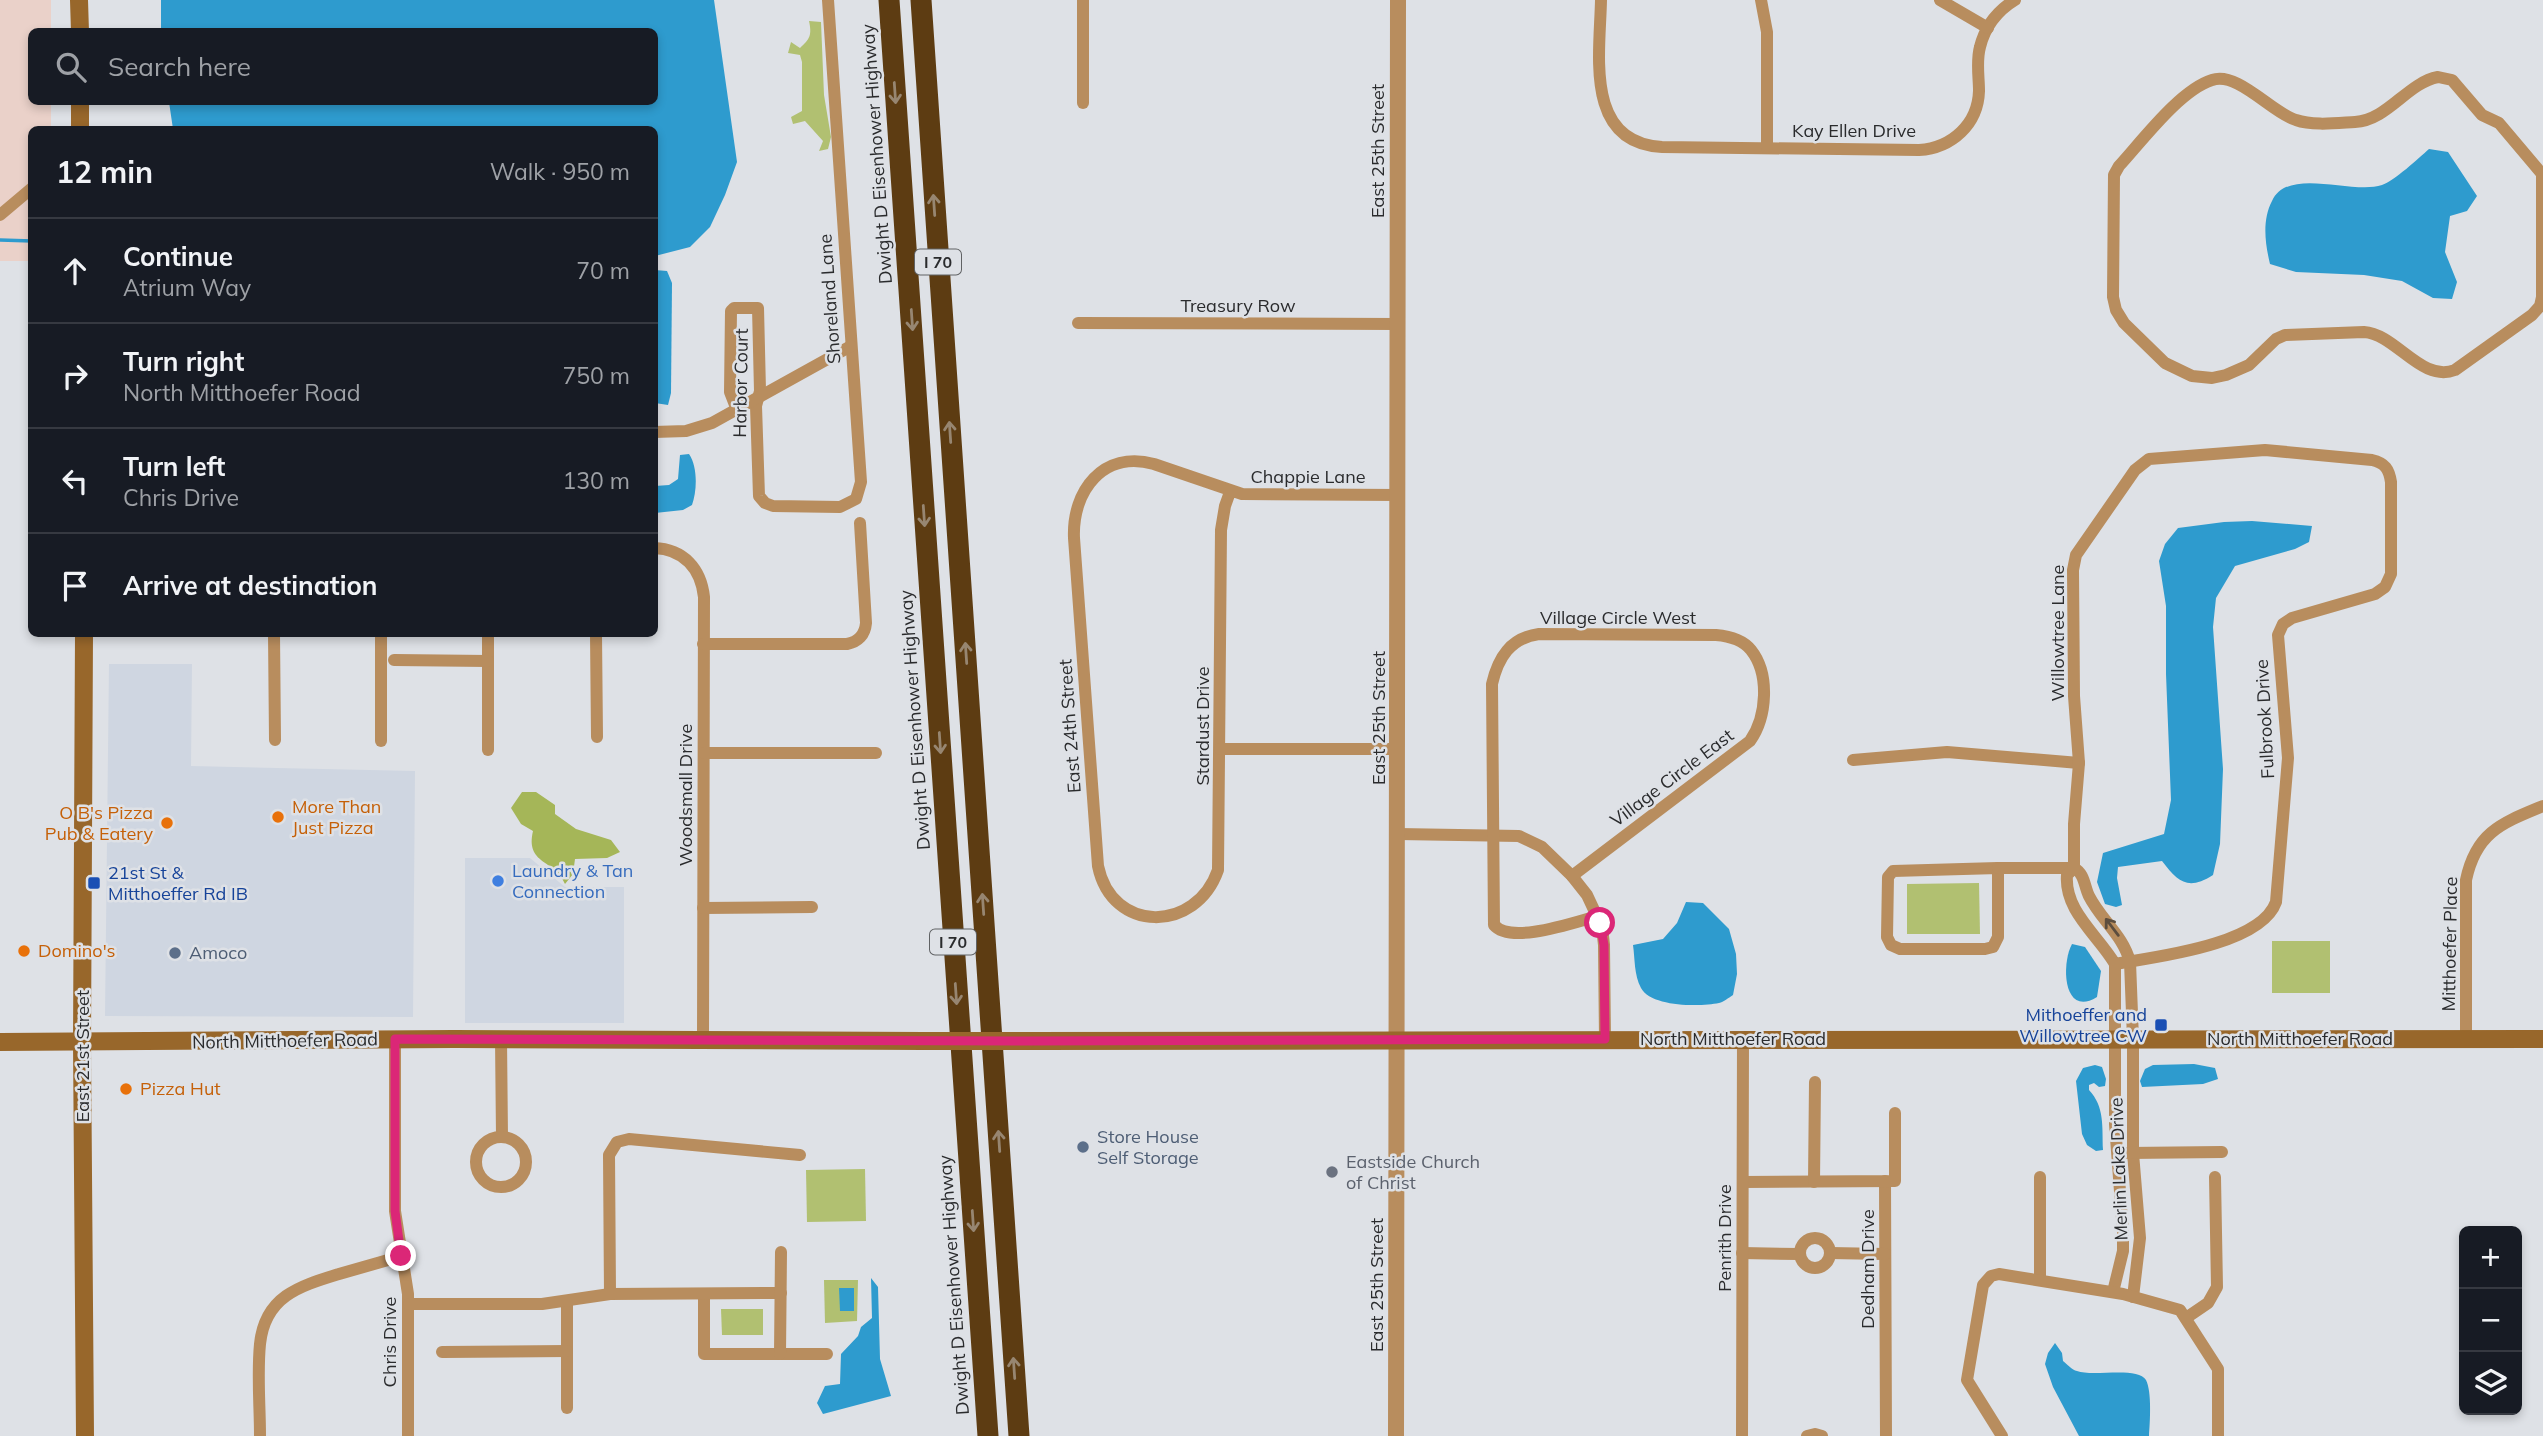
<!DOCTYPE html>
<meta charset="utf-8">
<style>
body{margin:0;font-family:Mulish,sans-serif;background:#242831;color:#f1f3f6}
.controls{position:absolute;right:21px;bottom:21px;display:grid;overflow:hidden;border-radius:10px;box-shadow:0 4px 10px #0003}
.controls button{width:63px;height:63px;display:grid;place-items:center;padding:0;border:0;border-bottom:2px solid #363941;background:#171b24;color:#f1f3f6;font:35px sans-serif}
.stop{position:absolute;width:21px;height:21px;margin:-16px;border:5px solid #db2777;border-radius:50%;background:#fff}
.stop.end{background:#db2777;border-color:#fff;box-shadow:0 2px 7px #0008}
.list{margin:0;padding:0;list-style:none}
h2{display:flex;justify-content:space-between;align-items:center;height:91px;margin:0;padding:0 28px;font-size:30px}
h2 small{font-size:23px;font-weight:400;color:#9ea1a6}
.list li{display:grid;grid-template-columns:46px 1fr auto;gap:21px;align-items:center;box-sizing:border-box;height:105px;padding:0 28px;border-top:2px solid #363941}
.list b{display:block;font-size:26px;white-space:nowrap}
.list p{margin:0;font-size:23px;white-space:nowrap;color:#9ea1a6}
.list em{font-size:23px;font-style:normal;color:#9ea1a6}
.icon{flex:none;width:38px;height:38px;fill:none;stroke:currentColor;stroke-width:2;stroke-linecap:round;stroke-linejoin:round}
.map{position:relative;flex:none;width:2543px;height:1436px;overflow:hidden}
.search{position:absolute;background:#171b24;box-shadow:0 4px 10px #0003;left:28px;top:28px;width:630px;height:77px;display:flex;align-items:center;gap:18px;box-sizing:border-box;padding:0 24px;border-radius:10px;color:#9ea1a6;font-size:26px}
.panel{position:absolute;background:#171b24;box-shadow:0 4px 10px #0003;left:28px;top:126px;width:630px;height:511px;border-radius:10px}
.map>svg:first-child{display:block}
.built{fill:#cfd6e1}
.education{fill:#ead1c9}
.green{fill:#b1c071}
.forest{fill:#a5b658}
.water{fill:#2e9bce}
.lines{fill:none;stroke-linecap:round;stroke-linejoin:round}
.stream{stroke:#2e9bce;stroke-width:3.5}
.minor{stroke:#b88d5e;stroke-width:12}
.tertiary{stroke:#b88d5e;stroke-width:16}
.secondary{stroke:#98672b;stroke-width:18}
.motorway{stroke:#5d3c12;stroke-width:21}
.secondary-bridge{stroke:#98672b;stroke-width:18}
.oneway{stroke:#978671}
.oneway2{stroke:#5c4d3e}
.route{stroke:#db2777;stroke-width:9}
.food-dot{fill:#e8710a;stroke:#dee1e6;stroke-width:2.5}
.shop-dot{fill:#3f7fe0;stroke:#dee1e6;stroke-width:2.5}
.transit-dot{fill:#1a4fb4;stroke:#dee1e6;stroke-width:2.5}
.service-dot{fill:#5c6f8a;stroke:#dee1e6;stroke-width:2.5}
.worship-dot{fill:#6b7280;stroke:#dee1e6;stroke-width:2.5}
.labels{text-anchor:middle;stroke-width:5;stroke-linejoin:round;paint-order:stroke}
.shield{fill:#dee1e6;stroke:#606264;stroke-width:2}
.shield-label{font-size:16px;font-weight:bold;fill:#2a2b2d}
.street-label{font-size:18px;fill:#2a2b2d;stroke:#dee1e6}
.food-label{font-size:18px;fill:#c56008;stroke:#dee1e6;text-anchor:start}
.shop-label{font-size:18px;fill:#366cbe;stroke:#dee1e6;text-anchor:start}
.transit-label{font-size:18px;fill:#164399;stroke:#dee1e6;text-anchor:start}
.service-label{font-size:18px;fill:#4e5e75;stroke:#dee1e6;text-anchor:start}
.worship-label{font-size:18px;fill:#5b616d;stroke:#dee1e6;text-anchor:start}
</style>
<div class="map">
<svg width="2543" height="1436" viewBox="0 0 2543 1436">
<rect width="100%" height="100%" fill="#dee1e6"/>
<!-- built -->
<g class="built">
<path d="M109,664H192L191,766L415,771L413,1017L105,1016Z"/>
<path d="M465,858H530L565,887H624V1023H465Z"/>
</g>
<!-- education -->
<path class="education" d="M0,0H51V31L32,32V102H51V129L32,130L31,261H0Z"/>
<!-- green -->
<g class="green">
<path d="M809,21L821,22L824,95L831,137L828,149L819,151L823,141L805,121L793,124L791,117L802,111V62L800,55L788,53L791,42L800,48C810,39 812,35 809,21Z"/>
<path d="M1979,883L1980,934H1907V884Z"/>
<rect x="2272" y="941" width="58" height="52"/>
<path d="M865,1169L866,1221L807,1222L806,1170Z"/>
<path d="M824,1280H858L857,1321L825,1323Z"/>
<path d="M721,1309H763V1335H722Z"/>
</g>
<!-- forest -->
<path class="forest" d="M522,792H536L555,805V814L576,829L611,840L620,852L607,858L575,859L573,874L565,884C555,859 525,865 533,831L521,824L511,808Z"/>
<!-- water -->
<g class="water">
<path d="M161,0H714L737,162L725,195L710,227L690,247L655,256L654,130L173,129L169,102H654V32L161,31Z"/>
<path d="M2429,149L2448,152L2477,196L2467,211L2450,216L2445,252L2457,282L2452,299L2433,298L2402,281L2364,275L2296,272L2270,264C2265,243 2262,220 2272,201C2288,166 2352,195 2382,185C2394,181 2419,158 2429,149Z"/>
<path d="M655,270L667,271L672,283L671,393L668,405L655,403Z"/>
<path d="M689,454C698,467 697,491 692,505L683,510L655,513V486L669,485L678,479L680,455Z"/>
<path d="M2252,521L2312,526L2309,542L2295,549L2235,566L2216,598L2213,627L2223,769L2220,844L2213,875C2188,891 2178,882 2162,861L2118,867L2117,878L2122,905L2116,907L2105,904L2097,882L2103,853L2164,834L2171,800L2166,674V606L2159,561L2165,544L2178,528L2224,522Z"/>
<path d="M1686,902L1703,903L1729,929L1736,954L1737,974L1733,995C1728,998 1724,1002 1719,1003C1700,1007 1651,1007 1641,988C1634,975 1635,959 1633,945L1663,939L1677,923Z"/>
<path d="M2072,944L2085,947L2101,971L2097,997C2063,1018 2061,964 2072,944Z"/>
<path d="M2194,1064L2215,1068L2218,1079L2203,1084L2142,1087L2140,1081L2145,1069L2153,1065Z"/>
<path d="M2095,1065L2102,1067L2106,1079L2105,1086L2099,1087L2094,1083L2089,1085V1090C2105,1107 2102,1127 2103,1150L2096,1151L2087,1145L2082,1134L2076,1081L2083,1068Z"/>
<path d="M871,1278L878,1287L880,1359L891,1396L823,1414L817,1403L825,1386L840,1384L841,1354L858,1336L861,1327L872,1318Z"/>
<path d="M839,1288H854V1311H840Z"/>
<path d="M2055,1343L2062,1353L2063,1361C2067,1364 2072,1370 2077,1371C2093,1377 2138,1366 2146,1380C2152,1392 2150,1422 2149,1436H2079L2053,1387L2045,1364L2048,1353Z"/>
</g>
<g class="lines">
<!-- stream -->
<path class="stream" d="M0,240L32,241"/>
<!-- minor -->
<g class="minor">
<path d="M1601,0C1600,54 1584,143 1662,147L1919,150C1952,148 1978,124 1979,91C1979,77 1976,61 1980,47C1985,27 1997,11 2015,0"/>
<path d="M1761,0L1767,32V148"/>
<path d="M1940,0L1988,28"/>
<path d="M2438,77L2452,80L2482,115L2499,123L2542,174V297L2540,306L2532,315L2455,370C2421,383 2396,334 2364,332L2285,335L2276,339L2249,365L2226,375L2212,378L2192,376L2165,363L2124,323L2116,310L2113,297L2114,175L2119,166C2142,141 2180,90 2212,80C2238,71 2272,113 2296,120C2313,126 2337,123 2355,122C2388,120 2407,83 2438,77Z"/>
<path d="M1083,103V0"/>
<path d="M0,215L32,188"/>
<path d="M1078,323L1398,324"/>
<path d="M737,410L730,392L731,311L734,308H758L760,391L756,406L759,496L765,503L773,506L840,507L856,499L861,482L828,0"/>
<path d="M654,432L686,431L712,423L851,346"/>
<path d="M1230,492L1225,506L1221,530L1218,870C1196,933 1112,934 1098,866L1074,538C1072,491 1103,450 1154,464L1242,494L1398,495"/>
<path d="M654,548C684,549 701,569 704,597L703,1039"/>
<path d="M274,634L275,740"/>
<path d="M381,634V741"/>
<path d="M488,634V750"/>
<path d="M596,634L597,737"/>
<path d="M703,644H847C858,642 865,635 866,623L860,523"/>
<path d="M394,660L488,661"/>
<path d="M1220,749H1398"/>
<path d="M704,753H876"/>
<path d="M1853,760L1947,752L2079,763"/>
<path d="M1398,834L1519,836L1542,847L1572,876L1587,895L1602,927L1604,945L1605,1039"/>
<path d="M1998,868V937L1993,947L1985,949H1900L1891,945L1887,937L1888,877L1893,871Z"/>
<path d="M1998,868H2074"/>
<path d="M2074,868C2085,874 2084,886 2089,896C2101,920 2123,935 2130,962L2133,1039V1153L2140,1238L2133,1297"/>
<path d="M1572,876L1750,741C1767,717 1770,674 1751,650C1743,640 1728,636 1716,635L1539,634C1510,638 1498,658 1492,684L1494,925C1511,945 1575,922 1598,916"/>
<path d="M703,908L812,907"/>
<path d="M395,1039V1211L408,1294V1436"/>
<path d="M501,1039L502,1137"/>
<path d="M2466,1039V880C2476,832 2502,823 2543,806"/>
<circle cx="501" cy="1162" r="25"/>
<path d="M2128,1153L2222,1152"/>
<path d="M1885,1181L1886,1436"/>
<path d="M1743,1182L1895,1181V1113"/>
<path d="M1814,1182L1815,1082"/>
<circle cx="1815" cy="1253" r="15"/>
<path d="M1742,1253L1799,1254"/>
<path d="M1830,1253L1885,1254"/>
<path d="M2040,1280V1177"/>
<path d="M2113,1292L2123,1251V1232L2115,1124V964C2098,935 2064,911 2067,875L2074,868V824L2079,763L2074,696L2073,570L2076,555L2135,470L2149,459L2265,450L2372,460C2385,463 2389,469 2391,482V574L2385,587L2375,594L2292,618L2283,624L2278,635L2288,758L2276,902C2261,945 2155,957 2115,964"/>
<path d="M610,1294L609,1155L617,1142L629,1139L800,1155"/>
<path d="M704,1294V1354H827"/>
<path d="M567,1301V1408"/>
<path d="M409,1304H542L610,1294L781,1293"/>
<path d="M2186,1318L2208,1303L2217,1287L2215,1177"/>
<path d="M442,1352L567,1351"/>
<path d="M780,1354L781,1252"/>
<path d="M260,1436C260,1406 257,1374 260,1344C265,1296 300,1286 339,1274C360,1268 381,1262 402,1256"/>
<path d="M1742,1436L1743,1039"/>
<path d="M1807,1436L1815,1434L1822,1436"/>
<path d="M2002,1436L1967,1380L1983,1285L1991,1276L1999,1274L2123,1294L2180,1310L2218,1369V1436"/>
</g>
<!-- tertiary -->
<path class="tertiary" d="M1396,1436L1398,0"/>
<!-- secondary -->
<g class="secondary">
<path d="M79,0L80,32"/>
<path d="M80,130V102"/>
<path d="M84,634L82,1043L85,1436"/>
<path d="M1026,1041L2543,1039"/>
<path d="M0,1042L454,1039L924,1041"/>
</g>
<!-- motorway -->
<g class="motorway">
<path d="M889,0L988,1436"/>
<path d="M921,0L1019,1436"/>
</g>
<!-- secondary-bridge -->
<path class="secondary-bridge" d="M924,1041H1026"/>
</g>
<!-- one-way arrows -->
<defs><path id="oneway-shaft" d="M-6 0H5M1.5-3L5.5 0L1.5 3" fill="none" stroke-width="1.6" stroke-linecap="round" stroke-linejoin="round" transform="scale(1.75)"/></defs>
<g class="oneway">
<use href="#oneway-shaft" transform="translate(895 93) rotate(86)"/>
<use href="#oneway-shaft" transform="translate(934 205) rotate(-94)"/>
<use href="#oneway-shaft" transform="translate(912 320) rotate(86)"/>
<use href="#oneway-shaft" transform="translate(950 432) rotate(-94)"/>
<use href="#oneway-shaft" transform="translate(924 516) rotate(86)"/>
<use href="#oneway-shaft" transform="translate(966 653) rotate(-94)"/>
<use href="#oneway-shaft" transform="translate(940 743) rotate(86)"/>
<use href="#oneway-shaft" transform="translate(983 904) rotate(-94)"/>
<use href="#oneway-shaft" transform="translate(956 994) rotate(86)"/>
<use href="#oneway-shaft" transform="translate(999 1141) rotate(-94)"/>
<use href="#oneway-shaft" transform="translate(973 1221) rotate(86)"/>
<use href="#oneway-shaft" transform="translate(1014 1368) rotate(-94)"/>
</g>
<use class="oneway2" href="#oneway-shaft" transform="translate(2112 927) rotate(-127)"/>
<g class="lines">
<!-- route -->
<path class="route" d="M401,1256L395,1211V1039L1026,1041L1605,1039L1604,945L1600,923"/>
</g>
<!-- markers -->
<g class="food-dot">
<circle cx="278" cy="817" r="7"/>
<circle cx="167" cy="823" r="7"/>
<circle cx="24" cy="951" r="7"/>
<circle cx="126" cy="1089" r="7"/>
</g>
<circle class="shop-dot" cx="498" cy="881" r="7"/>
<g class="transit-dot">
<rect x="87" y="876" width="14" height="14" rx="3.5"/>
<rect x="2154" y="1018" width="14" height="14" rx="3.5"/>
</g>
<g class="service-dot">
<circle cx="175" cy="953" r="7"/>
<circle cx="1083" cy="1147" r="7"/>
</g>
<circle class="worship-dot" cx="1332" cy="1172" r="7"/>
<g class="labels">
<!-- shield labels -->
<g class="shield">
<rect x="915" y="249.5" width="46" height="25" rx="5"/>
<rect x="930" y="929.5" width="46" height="25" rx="5"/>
</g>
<g class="shield-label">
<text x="938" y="268">I 70</text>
<text x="953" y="948">I 70</text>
</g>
<!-- street labels -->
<g class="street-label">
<text x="1854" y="137">Kay Ellen Drive</text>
<text transform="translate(1378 151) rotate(-90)" y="6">East 25th Street</text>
<text transform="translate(877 154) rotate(-94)" y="6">Dwight D Eisenhower Highway</text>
<text transform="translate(830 299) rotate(-94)" y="6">Shoreland Lane</text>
<text x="1238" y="312">Treasury Row</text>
<text transform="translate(741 383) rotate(-89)" y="6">Harbor Court</text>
<text x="1308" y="483">Chappie Lane</text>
<text x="1618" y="624">Village Circle West</text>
<text transform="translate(2058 633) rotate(-90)" y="6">Willowtree Lane</text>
<text transform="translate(1379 718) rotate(-90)" y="6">East 25th Street</text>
<text transform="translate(2265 719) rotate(-93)" y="6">Fulbrook Drive</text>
<text transform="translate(915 720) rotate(-94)" y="6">Dwight D Eisenhower Highway</text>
<text transform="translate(1070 726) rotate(-94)" y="6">East 24th Street</text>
<text transform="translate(1203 726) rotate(-90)" y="6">Stardust Drive</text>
<text transform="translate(1672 778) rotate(-37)" y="6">Village Circle East</text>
<text transform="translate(686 795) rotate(-90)" y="6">Woodsmall Drive</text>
<text transform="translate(2450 944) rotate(-89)" y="6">Mitthoefer Place</text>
<text x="1733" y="1045">North Mitthoefer Road</text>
<text x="2300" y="1045">North Mitthoefer Road</text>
<text transform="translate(285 1041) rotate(-1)" y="6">North Mitthoefer Road</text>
<text transform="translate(83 1056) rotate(-90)" y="6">East 21st Street</text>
<text transform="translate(2119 1169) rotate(-92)" y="6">Merlin Lake Drive</text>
<text transform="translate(1725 1238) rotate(-90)" y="6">Penrith Drive</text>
<text transform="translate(1868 1269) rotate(-90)" y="6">Dedham Drive</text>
<text transform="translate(954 1285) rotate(-94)" y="6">Dwight D Eisenhower Highway</text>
<text transform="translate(1377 1285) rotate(-90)" y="6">East 25th Street</text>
<text transform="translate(390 1342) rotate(-90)" y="6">Chris Drive</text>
</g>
<!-- food labels -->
<g class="food-label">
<text x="292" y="813">More Than<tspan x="292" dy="21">Just Pizza</tspan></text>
<text x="153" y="819" text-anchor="end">O B's Pizza<tspan x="153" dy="21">Pub &amp; Eatery</tspan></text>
<text x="38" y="957">Domino's</text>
<text x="140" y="1095">Pizza Hut</text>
</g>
<!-- shop labels -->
<g class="shop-label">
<text x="512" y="877">Laundry &amp; Tan<tspan x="512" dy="21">Connection</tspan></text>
</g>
<!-- transit labels -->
<g class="transit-label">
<text x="108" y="879">21st St &amp;<tspan x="108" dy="21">Mitthoeffer Rd IB</tspan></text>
<text x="2147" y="1021" text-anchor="end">Mithoeffer and<tspan x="2147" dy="21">Willowtree CW</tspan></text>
</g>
<!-- service labels -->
<g class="service-label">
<text x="189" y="959">Amoco</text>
<text x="1097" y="1143">Store House<tspan x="1097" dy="21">Self Storage</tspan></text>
</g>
<!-- worship labels -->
<g class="worship-label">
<text x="1346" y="1168">Eastside Church<tspan x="1346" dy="21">of Christ</tspan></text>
</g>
</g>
</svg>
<div class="controls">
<button>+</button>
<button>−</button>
<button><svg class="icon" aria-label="layers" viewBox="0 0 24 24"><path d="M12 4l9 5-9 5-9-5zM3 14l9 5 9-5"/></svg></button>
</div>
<div class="stop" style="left:1600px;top:923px"></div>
<div class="stop end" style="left:401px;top:1256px"></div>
<div class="search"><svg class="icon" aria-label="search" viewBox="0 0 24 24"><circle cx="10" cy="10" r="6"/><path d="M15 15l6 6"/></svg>Search here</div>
<section class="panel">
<h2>12 min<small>Walk · 950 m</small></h2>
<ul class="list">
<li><svg class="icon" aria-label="ahead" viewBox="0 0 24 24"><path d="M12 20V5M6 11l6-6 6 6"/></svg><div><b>Continue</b><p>Atrium Way</p></div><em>70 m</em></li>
<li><svg class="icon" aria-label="right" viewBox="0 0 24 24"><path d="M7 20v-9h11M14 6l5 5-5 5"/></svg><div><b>Turn right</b><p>North Mitthoefer Road</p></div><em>750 m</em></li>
<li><svg class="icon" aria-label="left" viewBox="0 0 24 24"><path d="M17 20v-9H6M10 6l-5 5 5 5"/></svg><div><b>Turn left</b><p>Chris Drive</p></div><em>130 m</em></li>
<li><svg class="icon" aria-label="arrive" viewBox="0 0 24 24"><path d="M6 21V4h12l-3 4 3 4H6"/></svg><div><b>Arrive at destination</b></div></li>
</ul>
</section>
</div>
